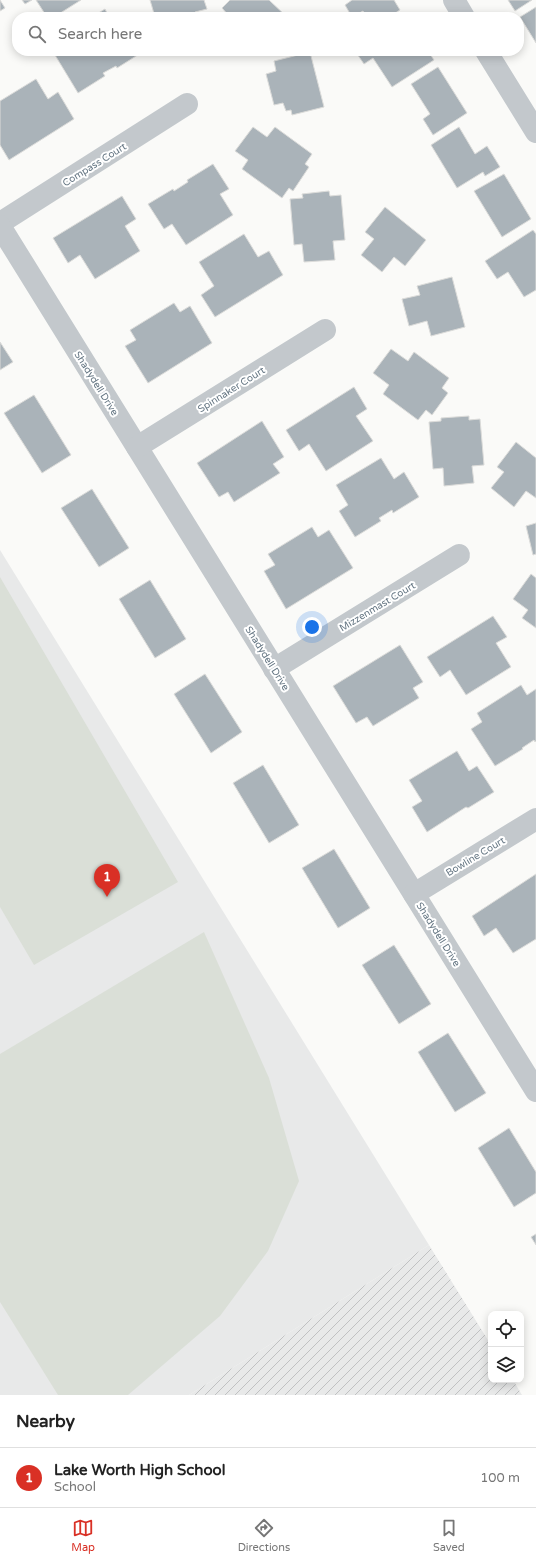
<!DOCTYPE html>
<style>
body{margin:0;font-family:"Varela Round",sans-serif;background:#f2f2f2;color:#222}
.controls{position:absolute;right:12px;bottom:12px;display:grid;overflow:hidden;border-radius:8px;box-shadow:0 2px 10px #0003}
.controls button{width:36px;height:36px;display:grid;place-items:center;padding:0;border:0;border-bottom:1px solid #e0e0e0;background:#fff;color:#222;font:20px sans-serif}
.you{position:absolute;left:312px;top:627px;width:14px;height:14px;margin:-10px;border:3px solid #fff;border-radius:50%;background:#1a73e8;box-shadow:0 0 0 6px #1a73e833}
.badge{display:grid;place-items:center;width:26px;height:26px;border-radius:50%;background:#d93025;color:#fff;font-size:13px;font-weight:700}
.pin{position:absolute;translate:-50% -33px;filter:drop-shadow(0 1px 2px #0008)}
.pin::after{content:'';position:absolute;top:21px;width:14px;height:12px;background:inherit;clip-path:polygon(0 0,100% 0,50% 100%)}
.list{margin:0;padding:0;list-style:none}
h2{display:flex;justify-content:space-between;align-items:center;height:52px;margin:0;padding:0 16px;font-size:17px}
h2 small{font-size:13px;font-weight:400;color:#767676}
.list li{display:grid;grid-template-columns:26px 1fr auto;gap:12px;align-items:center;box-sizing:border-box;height:60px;padding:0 16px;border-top:1px solid #e0e0e0}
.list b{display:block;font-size:15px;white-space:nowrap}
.list p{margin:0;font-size:13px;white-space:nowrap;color:#767676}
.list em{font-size:13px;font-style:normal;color:#767676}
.icon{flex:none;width:22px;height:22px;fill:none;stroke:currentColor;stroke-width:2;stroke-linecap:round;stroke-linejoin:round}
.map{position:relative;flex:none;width:536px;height:1395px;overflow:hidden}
.search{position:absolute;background:#fff;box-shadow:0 2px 10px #0003;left:12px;right:12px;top:12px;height:44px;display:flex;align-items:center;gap:10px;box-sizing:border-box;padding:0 14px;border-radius:16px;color:#767676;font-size:15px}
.sheet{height:112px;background:#fff}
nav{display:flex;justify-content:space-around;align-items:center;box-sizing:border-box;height:56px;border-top:1px solid #e0e0e0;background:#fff;font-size:11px;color:#767676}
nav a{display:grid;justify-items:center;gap:2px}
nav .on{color:#d93025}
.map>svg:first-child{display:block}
.built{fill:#e8e9e9}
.industrial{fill:url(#industrial-furrows)}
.green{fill:#dadfd7}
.building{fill:#aab3b9;stroke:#dcdcda}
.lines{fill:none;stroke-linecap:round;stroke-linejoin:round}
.minor{stroke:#c3c8cc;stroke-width:22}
.labels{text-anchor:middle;stroke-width:4;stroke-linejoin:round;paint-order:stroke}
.street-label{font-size:10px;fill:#657683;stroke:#fff}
</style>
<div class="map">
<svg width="536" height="1395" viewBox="0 0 536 1395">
<defs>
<pattern id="industrial-furrows" width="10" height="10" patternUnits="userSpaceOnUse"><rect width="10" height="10" fill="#e8e9e9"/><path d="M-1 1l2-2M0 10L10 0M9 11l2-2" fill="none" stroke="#c0c1c2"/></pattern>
</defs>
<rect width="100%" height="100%" fill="#fafaf8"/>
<!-- built -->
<path class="built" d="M0,550L429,1245L189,1395H0Z"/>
<!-- industrial -->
<path class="industrial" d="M429,1245L491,1345V1380H513L522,1395H189Z"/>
<!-- green -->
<g class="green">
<path d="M0,577L178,882L34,965L0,907Z"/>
<path d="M204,932L269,1078L299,1181L268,1251L220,1316L128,1395H58L0,1302V1054Z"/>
</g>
<!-- building -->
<g class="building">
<path d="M0,0L5,8L0,11Z"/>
<path d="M22,0H32L25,4Z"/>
<path d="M36,0H81L54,17H47Z"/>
<path d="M150,0H204L207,9L195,12L197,17H155Z"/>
<path d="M230,0H269L287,17H230L222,8Z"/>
<path d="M352,0H394L400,10L389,17H366L363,11L352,17L345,5Z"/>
<path d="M508,0H532L515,11Z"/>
<path d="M536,7V43L520,17Z"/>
<path d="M105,9L109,17H92Z"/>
<path d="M121,13L124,17H115Z"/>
<path d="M62,51H144L117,68L116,66L103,73L105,76L78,93L55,55Z"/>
<path d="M355,51H428L434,60L392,87L373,58L364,64Z"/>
<path d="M310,52L324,107L292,115L291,110L286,111L283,103L274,105L266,74L276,71L274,61Z"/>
<path d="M438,67L467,113L433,135L423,119L430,114L411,84Z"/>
<path d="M36,79L48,99L58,92L74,119L9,160L0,145V101Z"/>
<path d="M253,127L267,137L275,127L312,154L305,164L309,167L293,191L289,188L282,198L242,169L248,160L235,151Z"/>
<path d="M459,127L475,154L487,146L500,167L485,176L483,172L457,188L431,145Z"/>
<path d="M213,164L229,189L220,194L233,215L186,245L172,224L164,229L148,204L173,189L174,191L188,182L187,180Z"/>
<path d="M504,174L531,219L502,237L474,191Z"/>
<path d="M329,191L330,196L341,195L345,240L333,241L335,260L304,262L302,244L294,245L290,199L303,198L302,194Z"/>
<path d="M122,196L136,219L125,226L140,251L95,279L80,255L68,263L53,238Z"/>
<path d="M385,207L426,240L405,266L394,257L382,272L361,255L374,239L365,232Z"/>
<path d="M533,230L536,234V290L524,297L508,272L497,279L485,261Z"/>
<path d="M244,234L258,257L269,251L283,275L215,317L201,295L214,286L199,262Z"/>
<path d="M452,277L465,327L431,336L427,321L409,326L402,299L420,295L417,286Z"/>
<path d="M174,303L180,312L190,306L212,343L148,383L125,346L136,340L130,330Z"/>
<path d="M0,342L13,362L0,370Z"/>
<path d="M391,349L408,361L414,352L449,378L442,388L448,393L432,415L426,410L418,420L383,394L389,385L373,373Z"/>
<path d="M354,387L367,409L356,416L373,441L326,471L309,444L299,451L286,430Z"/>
<path d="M34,395L71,455L42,473L4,413Z"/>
<path d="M469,416V420L480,419L484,465L472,466L474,483L444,486L443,468L433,469L429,422L441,421V418Z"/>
<path d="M262,421L284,457L273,464L280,473L234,502L228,492L219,497L197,463Z"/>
<path d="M516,442L536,458V498L526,491L514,507L491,488L504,472L497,467Z"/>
<path d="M381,458L394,479L404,472L419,497L393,513L392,510L379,518L381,521L355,537L339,511L348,505L336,485Z"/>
<path d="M92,489L129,548L99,567L61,508Z"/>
<path d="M536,523V554L533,555L526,526Z"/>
<path d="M312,527L318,537L329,530L353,568L286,609L264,571L275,565L268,554Z"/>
<path d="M531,574L536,578V628L522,618L528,610L513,599Z"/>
<path d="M150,580L186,639L155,658L119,599Z"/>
<path d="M493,616L507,637L496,643L511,667L466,695L450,670L440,677L427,657Z"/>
<path d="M400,645L423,682L413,688L419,698L373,726L367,717L356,723L333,686Z"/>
<path d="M205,674L242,732L211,753L174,694Z"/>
<path d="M521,685L527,695L536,689V741L535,742L534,740L522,748L523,749L495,766L471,729L482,722L477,713Z"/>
<path d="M457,751L469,771L477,766L494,792L468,808L466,807L427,832L412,807L422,801L409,780Z"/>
<path d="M263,765L299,825L269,843L233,783Z"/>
<path d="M334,849L370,908L338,928L302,868Z"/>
<path d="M536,874V939L513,953L496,928L484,936L472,916Z"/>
<path d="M394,945L431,1004L399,1024L362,965Z"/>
<path d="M448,1033L486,1093L455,1112L418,1052Z"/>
<path d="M509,1128L536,1172V1193L514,1207L478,1148Z"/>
<path d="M536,1234V1245L531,1237Z"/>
</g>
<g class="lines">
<!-- minor -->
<g class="minor">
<path d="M454,0L464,17"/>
<path d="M486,51L536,132"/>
<path d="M0,223L187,104"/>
<path d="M0,226L536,1091"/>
<path d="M137,447L325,330"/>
<path d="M274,669L459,555"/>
<path d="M414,894L536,819"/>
</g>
</g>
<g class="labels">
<!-- street labels -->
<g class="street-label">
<text transform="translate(94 164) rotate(-32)" y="4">Compass Court</text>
<text transform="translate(97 383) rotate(58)" y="4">Shadydell Drive</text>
<text transform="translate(231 389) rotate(-32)" y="4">Spinnaker Court</text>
<text transform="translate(377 606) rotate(-31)" y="4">Mizzenmast Court</text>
<text transform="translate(268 658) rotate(58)" y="4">Shadydell Drive</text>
<text transform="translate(475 856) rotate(-31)" y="4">Bowline Court</text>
<text transform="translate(439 934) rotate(58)" y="4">Shadydell Drive</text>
</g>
</g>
</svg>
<div class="controls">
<button><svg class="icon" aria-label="locate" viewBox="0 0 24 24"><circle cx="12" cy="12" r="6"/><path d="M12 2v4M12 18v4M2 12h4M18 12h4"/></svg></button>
<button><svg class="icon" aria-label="layers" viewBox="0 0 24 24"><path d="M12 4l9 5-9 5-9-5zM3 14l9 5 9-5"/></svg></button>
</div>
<div class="you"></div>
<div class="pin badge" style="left:107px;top:897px">1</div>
<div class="search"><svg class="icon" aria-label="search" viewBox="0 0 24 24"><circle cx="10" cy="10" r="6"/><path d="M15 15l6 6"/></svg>Search here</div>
</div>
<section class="sheet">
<h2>Nearby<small></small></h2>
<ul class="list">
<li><span class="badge">1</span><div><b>Lake Worth High School</b><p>School</p></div><em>100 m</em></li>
</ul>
</section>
<nav>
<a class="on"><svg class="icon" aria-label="map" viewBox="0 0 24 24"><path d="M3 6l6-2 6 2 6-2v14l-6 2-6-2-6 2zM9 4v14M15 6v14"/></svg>Map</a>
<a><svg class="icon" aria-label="directions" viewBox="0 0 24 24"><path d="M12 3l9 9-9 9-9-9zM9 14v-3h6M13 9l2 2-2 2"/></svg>Directions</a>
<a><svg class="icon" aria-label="saved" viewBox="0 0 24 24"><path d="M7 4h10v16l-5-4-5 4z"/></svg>Saved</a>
</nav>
